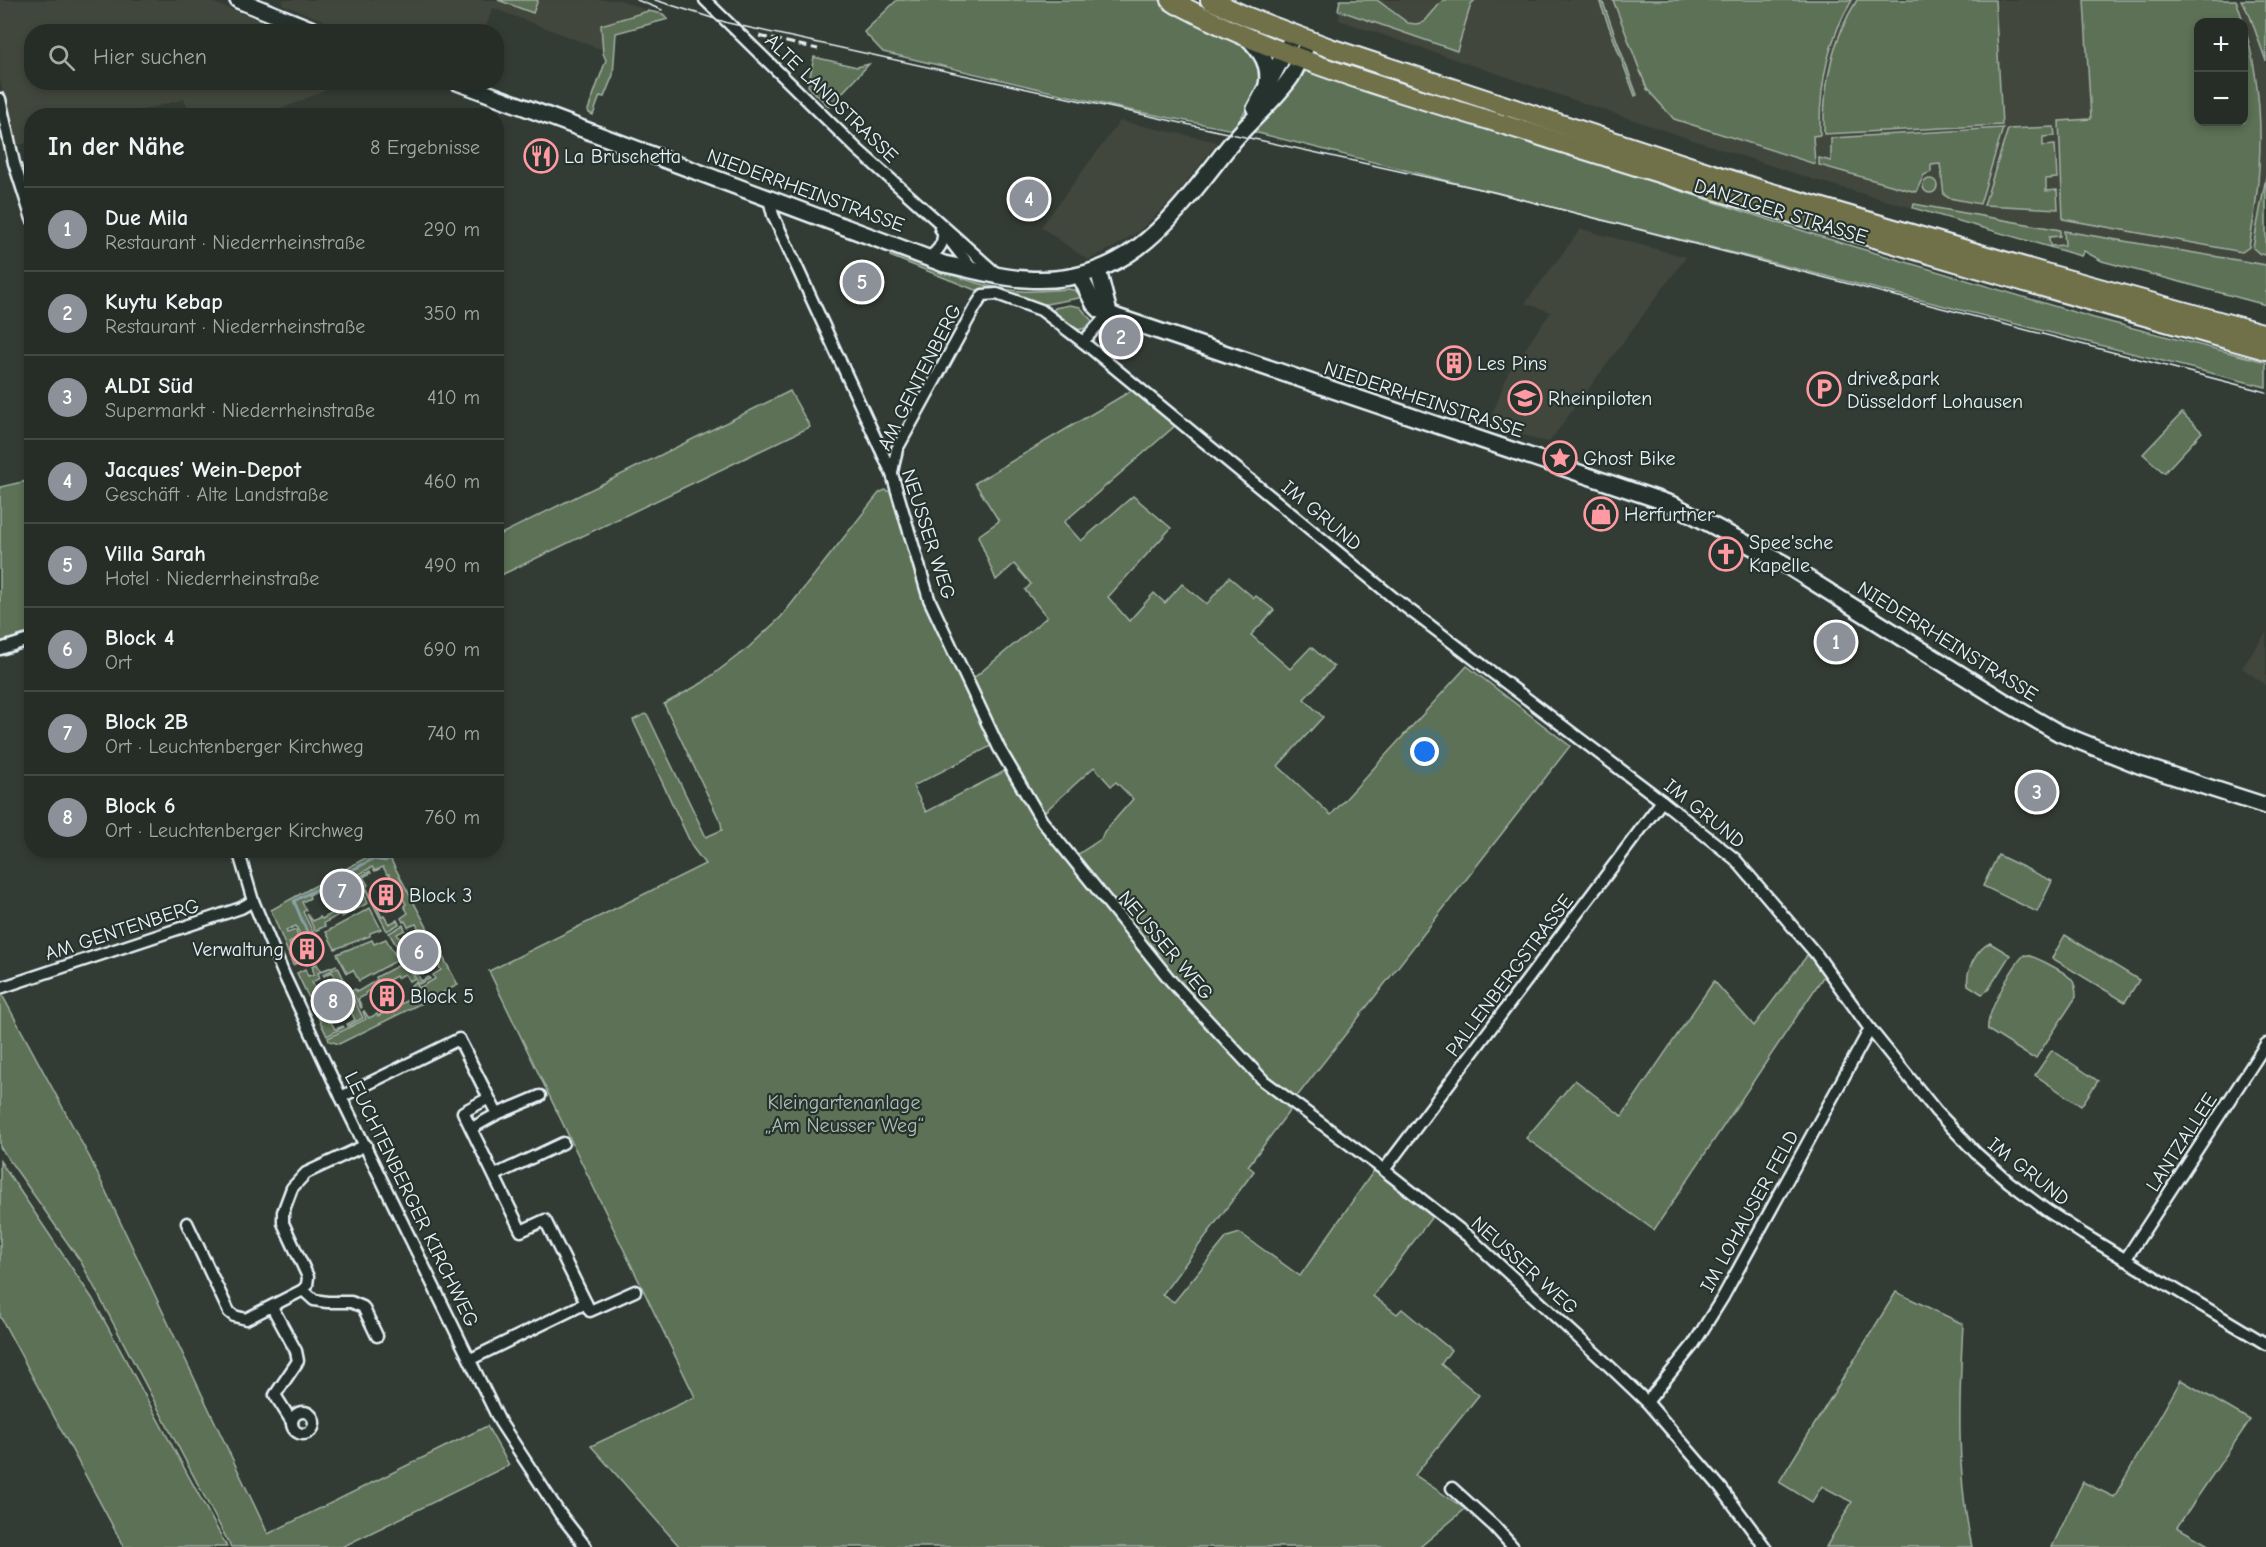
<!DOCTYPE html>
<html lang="de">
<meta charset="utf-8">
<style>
body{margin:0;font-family:"Comic Neue",sans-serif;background:#323933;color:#f1f3f6}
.controls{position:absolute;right:18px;top:18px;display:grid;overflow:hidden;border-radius:12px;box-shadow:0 3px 9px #0003}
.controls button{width:54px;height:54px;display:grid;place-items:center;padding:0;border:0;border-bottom:2px solid #424944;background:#262d27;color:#f1f3f6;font:30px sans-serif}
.you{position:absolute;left:1425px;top:752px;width:21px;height:21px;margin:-15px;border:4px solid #fff;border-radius:50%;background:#1a73e8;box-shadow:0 0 0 9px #1a73e833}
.badge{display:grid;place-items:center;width:39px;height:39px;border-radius:50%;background:#8c9099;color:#fff;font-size:20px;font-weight:700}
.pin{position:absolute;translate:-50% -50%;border:3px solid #fff;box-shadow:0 2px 6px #0006}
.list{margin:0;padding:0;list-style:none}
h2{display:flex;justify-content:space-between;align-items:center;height:78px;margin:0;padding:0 24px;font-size:26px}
h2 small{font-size:20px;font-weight:400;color:#a4a8a7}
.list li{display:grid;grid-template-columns:39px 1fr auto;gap:18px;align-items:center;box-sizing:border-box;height:84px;padding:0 24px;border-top:2px solid #424944}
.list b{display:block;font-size:22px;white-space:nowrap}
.list p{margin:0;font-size:20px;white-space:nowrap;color:#a4a8a7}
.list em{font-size:20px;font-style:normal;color:#a4a8a7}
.icon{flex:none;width:33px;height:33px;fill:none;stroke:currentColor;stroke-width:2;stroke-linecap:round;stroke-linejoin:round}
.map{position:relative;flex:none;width:2266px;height:1547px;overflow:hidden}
.search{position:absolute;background:#262d27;box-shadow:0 3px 9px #0003;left:24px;top:24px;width:480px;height:66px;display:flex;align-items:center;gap:15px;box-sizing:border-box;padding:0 21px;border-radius:24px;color:#a4a8a7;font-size:22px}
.panel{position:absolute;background:#262d27;box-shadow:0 3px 9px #0003;left:24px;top:108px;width:480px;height:750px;border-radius:24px}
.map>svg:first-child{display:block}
.built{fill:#43463d;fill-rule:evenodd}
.green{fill:#5c7155;stroke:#a2b1a6;stroke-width:1.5;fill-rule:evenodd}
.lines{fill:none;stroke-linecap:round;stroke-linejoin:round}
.stream{stroke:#8ba1a8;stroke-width:3}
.street-casing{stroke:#e8f1f8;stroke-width:15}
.secondary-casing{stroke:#e8f1f8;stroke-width:20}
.primary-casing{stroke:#e8f1f8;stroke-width:22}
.highway-casing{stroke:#e8f1f8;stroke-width:24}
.street{stroke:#26332d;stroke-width:10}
.secondary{stroke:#26332d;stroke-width:15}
.primary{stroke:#6f704a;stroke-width:18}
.highway{stroke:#6f704a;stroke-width:20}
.tram{stroke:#e8f1f8;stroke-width:1.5}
.rail{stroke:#e8f1f8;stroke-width:3;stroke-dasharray:9 4.5;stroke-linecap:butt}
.labels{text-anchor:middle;stroke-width:4.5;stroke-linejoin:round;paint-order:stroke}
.street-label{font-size:20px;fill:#e8f1f8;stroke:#26332d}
.poi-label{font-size:20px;fill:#e8f1f8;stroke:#26332d;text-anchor:start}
.park-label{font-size:20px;fill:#b0beb7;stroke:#26332d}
</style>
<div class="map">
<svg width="2266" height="1547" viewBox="0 0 2266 1547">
<rect width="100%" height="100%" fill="#333c34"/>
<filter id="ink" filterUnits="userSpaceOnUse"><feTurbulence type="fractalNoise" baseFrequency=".0167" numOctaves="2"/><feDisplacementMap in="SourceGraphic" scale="12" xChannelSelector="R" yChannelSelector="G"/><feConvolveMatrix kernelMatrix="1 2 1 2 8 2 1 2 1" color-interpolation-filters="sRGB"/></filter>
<g filter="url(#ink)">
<!-- built -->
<g class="built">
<path d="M0,0H206L290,31L32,32V82L343,83L267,115H191L184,99L125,115L32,116L31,142L15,146L0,79Z"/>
<path d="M283,0H621L648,11L601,25L603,50L493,8L484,31L353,32L282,4Z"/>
<path d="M1340,0H2266V305L2102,261L2084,251L2081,256L1815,180L1672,133L1339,20ZM2198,22H2244V122H2198Z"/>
<path d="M1120,121L1218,142L1172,200L1139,231L1116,246L1088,260L1041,227Z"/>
<path d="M1581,229L1686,257L1549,442L1538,440L1489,423L1508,373L1551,312L1525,303Z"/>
<path d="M2266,633V685L2242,668Z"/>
</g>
<!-- green -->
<g class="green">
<path d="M498,0H538L533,13Z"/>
<path d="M897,0H1159L1209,31L1247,48L1262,63L1261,87L1233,130L1124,109L883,52L864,32Z"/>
<path d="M1340,0H1377L1408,23L1416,24L1424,22L1443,0H1475L1471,4L1457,51L1338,10Z"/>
<path d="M1599,0H1602L1637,95L1635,96Z"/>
<path d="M1613,0H1852C1827,41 1819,87 1820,135L1813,136L1815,164L1674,119L1647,89Z"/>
<path d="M1857,0H1995L2002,125L1824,134C1823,86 1831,41 1857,0Z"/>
<path d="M2084,0H2236C2266,82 2265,159 2249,247L2242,252L2063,219L2059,121L2091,119ZM2244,22V122H2198V22Z"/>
<path d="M2241,0H2266V61L2250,16Z"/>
<path d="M648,11L663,14L668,19L616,33L613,75L604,97L600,96L593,115L589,113L588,110L606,60L603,53L601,25Z"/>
<path d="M814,57L857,67L869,64L829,107L808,86Z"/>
<path d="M1307,69L1825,238L2094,318L2266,362V387L1254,132Z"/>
<path d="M2054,127L2055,136L2043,137V146L2055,145L2057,178L2046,179V191L2057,190L2058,209L1984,205L2008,129Z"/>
<path d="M2003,128L1980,204L1949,198L1944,195L1940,164L1931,165V172L1924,175L1916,192L1819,165V158L1831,161V138Z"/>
<path d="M2266,177V255L2260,254L2253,248Z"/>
<circle cx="1930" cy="186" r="7"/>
<path d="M1914,204L2060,230V236L2049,237L2050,246L2065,245L2064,231L2266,265V305L2102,261L2084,251L2081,256L1913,208Z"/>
<path d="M891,253C933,267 977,288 1022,291C1037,292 1053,290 1068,289L1074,290L1084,297L1041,305L1000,289L975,290L890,256Z"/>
<path d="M1070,305L1080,307L1092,321C1080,340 1065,322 1052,312L1055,308Z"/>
<path d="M1134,389L1176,425L1064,522L1081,541L1133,496L1171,528L1108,597L1129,621L1154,593L1165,603L1182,584L1207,604L1229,577L1254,598L1256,596L1274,610L1251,635L1290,669L1311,647L1334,667L1304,699L1323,717L1278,766L1331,815L1467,666L1570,746L1295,1099C1211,1038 1140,938 1074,857L1101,839L1104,832L1133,799L1116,782L1111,786L1094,767L1040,816L969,682L1047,617L1025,590L1031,584L1014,564L996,580L978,536L999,521L975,483Z"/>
<path d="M790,391L810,427L497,577V536Z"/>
<path d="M2182,413L2202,432L2164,473L2143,454Z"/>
<path d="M31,480V639L0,649V487Z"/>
<path d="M885,490L894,493L918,582L925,601L995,744L913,786L926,812L1007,770L1042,825L1290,1110L1248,1166L1254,1171L1162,1295L1174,1302L1227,1237L1240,1233L1300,1276L1375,1169L1434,1214L1373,1296L1397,1314L1402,1309L1451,1350L1441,1364L1479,1395L1415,1475L1465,1509L1420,1547H680L591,1446L695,1397L489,971L705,864L693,848L633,720L645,714L648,716L706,837L722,830L721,823L664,704L702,683L749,647L781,617L879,493Z"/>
<path d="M380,850L386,851L458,985L339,1044L329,1041L328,1038L366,1019L363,1012L364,1011L369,1018L377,1014L378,1016L408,1000V998L415,993L411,985L416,982L419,988L435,979L433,975L441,970L437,963L439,961L423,930L420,931L416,924L408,927L405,921L403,922L401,918L408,913L404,906L406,904L389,874H387L383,867L375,871L372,867L356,876L358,881L353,884L349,876L341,881L340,879L309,895L310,898L302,902L306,910L303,912L313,932L301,937L296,926L286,930L287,933L296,930L298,938L289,943L297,963L293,965L271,910Z"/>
<path d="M1998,855L2052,881L2037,912L1983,886Z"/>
<path d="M370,871L371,873L363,877L368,885L366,887L382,917L384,916L389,924L397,920L399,924L387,931L359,877Z"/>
<path d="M360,885L368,903L342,917L340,914L324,923L325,926L315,931L307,914L313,921L320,917L322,919L353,902L352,900L359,896L355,888Z"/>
<path d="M370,908L381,929L370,933V936L335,949L326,932Z"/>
<path d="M403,925L405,930L397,934L401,941L399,943L415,974L417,973L421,981L429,977L430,979L419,984L389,933Z"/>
<path d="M2065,935L2139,980L2125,1002L2052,958Z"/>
<path d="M386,939L398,960L359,981L353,970L347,973L337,954L372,940L374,944Z"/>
<path d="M1990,943L2010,955L1988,990L1982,994L1968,985C1965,971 1977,949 1990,943Z"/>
<path d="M1809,953L1825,974L1654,1230L1526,1138L1575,1080L1622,1116L1714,981L1754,1026Z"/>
<path d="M2024,955C2033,955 2064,971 2071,979C2075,983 2076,992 2076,997L2036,1058L2031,1057L1988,1030C1985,1015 2013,966 2024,955Z"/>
<path d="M405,962L414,979L409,981L405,974L397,978L396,976L365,993L366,995L358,999L362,1007L361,1008L352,991L355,989L357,992L377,980L376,977Z"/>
<path d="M317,964L321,971L337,965L318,973L320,978L312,982L316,990L314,991L329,1022H331L335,1029L343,1026L344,1027L327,1036L297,973L305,969L308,976L314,974L312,966Z"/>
<path d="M338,967L363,1018L348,1026L347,1024L355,1020L351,1012L353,1010L338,979L336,980L332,972L324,976L323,974Z"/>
<path d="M0,991L90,1158L268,1534L487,1426L509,1465L342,1547H231L81,1262L0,1147Z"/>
<path d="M2052,1050L2098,1081L2081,1106L2035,1075Z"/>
<path d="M0,1161L92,1298L227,1547H124L0,1316Z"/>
<path d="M1896,1292L1963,1324C1959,1397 1956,1475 1972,1547H1826L1852,1502L1822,1486L1812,1502L1779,1482Z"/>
<path d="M2181,1380L2250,1420L2177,1527L2212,1547H2052L2083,1482L2114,1497Z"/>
</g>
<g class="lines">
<!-- stream -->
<path class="stream" d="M307,932L294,901L373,859L385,861L393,856"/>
<!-- street casing -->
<g class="street-casing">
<g id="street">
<path d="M705,0L857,149L999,276"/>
<path d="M0,99L14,163L32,219"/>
<path d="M769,199L773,215L892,474L929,599L999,748L1042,821L1171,981L1264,1081L1384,1170L1469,1237L1607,1364L1647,1402L1721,1488L1765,1547"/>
<path d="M940,228L973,270"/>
<path d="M928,258C937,252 944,245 943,234"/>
<path d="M1083,342L1395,599L1662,801L1735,859L1816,954L1870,1029L1936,1111L1976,1153L2009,1182L2046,1210L2083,1234L2266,1344"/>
<path d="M892,472L897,449L974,309L983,295L997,294L1041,310L1083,342L1109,313"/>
<path d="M0,649L32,639"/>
<path d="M238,850L253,901L284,975L341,1097L500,1422L560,1514L586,1547"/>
<path d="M0,988L241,908L253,901"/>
<path d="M341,1097L459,1039L489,1098L463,1112L521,1231L545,1220L586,1303L471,1359"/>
<path d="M497,1114L540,1096"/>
<path d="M472,1128L497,1114L489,1098"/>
<path d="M1384,1170L1662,801"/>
<path d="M495,1175L563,1143"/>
<path d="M187,1223L229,1312L234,1316L246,1319L303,1290L307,1285L308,1277L283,1223V1212L292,1188L306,1173L366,1145"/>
<path d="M2125,1260L2266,1044"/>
<path d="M303,1290L314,1300L327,1302H351L363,1307L377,1336"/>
<path d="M586,1303L590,1311L635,1291"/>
<path d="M272,1307L296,1351L298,1361L275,1395L292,1422"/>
<path d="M1647,1402L1693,1345L1723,1297L1870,1029"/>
<circle cx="303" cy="1423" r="11"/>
<path d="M1452,1488L1494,1526L1513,1547"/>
</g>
</g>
<!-- secondary casing -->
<g class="secondary-casing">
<g id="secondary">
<path d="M238,0L318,32"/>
<path d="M1248,38C1261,52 1271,65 1267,85"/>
<path d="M457,82L944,264C971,269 998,278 1025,279C1128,287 1173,217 1230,145C1249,121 1274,102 1291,77C1298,65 1303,53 1309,40"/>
<path d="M1255,109L1294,35"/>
<path d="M1098,270L1109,313"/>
<path d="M1080,276L1094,304L1100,310L1117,317L1674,505L1783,563L2005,702L2059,733L2139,765L2266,806"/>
</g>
</g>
<!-- primary casing -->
<g class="primary-casing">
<g id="primary">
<path d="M1210,0L1248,17L1330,48L1765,191L2045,273L2266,334"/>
<path d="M1178,4C1296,67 1429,100 1556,141C1791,215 2028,284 2266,350"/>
</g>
</g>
<!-- highway casing -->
<g class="highway-casing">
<path id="highway" d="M1172,0L1178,4"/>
</g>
<!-- street -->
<use href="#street" class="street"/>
<!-- secondary -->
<use href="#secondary" class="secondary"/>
<!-- primary -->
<use href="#primary" class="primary"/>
<!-- highway -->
<use href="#highway" class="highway"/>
<!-- tram -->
<g class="tram">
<path d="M637,0L662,10"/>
<path d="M655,0L728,23L1494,192L2266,392"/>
</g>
<!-- rail -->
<path class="rail" d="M759,36L818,49"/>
</g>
</g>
<!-- icons -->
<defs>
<g id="restaurant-ring" transform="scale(1.725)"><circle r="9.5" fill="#26332d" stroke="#ff9aa2" stroke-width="1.5"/><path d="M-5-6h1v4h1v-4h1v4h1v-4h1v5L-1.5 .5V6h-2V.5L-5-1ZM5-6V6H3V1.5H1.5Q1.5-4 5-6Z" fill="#ff9aa2"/></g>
<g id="building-ring" transform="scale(1.725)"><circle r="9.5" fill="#26332d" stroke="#ff9aa2" stroke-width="1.5"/><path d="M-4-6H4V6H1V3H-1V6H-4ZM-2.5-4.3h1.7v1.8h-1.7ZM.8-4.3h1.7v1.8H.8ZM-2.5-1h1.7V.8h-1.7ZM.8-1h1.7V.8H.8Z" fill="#ff9aa2"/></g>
<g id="parking-ring" transform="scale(1.725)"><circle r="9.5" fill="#26332d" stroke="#ff9aa2" stroke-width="1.5"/><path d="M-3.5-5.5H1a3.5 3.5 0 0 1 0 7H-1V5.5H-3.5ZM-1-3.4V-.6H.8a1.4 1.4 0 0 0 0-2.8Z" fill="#ff9aa2"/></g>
<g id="school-ring" transform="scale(1.725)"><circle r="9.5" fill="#26332d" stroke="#ff9aa2" stroke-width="1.5"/><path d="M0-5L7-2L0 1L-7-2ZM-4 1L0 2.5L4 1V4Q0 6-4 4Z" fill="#ff9aa2"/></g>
<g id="sight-ring" transform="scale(1.725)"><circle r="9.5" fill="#26332d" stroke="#ff9aa2" stroke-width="1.5"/><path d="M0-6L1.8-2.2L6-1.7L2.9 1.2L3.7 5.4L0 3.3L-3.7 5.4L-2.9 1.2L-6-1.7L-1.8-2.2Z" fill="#ff9aa2"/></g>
<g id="shop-ring" transform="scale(1.725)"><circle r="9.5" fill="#26332d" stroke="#ff9aa2" stroke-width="1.5"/><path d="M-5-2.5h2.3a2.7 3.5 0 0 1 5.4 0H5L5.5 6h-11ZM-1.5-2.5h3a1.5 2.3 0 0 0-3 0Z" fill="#ff9aa2"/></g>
<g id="church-ring" transform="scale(1.725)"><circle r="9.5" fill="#26332d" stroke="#ff9aa2" stroke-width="1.5"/><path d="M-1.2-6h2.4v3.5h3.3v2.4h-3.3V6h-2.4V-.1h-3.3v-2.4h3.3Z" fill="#ff9aa2"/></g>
</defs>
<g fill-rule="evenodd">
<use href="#restaurant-ring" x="541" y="156"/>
<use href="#building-ring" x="1454" y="363"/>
<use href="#parking-ring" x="1824" y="389"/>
<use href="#school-ring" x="1525" y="398"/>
<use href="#sight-ring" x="1560" y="458"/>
<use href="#shop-ring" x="1601" y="514"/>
<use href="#church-ring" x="1726" y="554"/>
<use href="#building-ring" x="386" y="895"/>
<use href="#building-ring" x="307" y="949"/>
<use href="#building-ring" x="387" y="996"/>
</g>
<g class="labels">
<!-- street labels -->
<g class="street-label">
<text transform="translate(832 98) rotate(44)" y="7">ALTE LANDSTRASSE</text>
<text transform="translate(806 190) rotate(20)" y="7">NIEDERRHEINSTRASSE</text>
<text transform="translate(1781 211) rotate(17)" y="7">DANZIGER STRASSE</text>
<text transform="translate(919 377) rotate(-63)" y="7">AM GENTENBERG</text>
<text transform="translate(1424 399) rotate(18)" y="7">NIEDERRHEINSTRASSE</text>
<text transform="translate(1322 515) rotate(40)" y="7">IM GRUND</text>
<text transform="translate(929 534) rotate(72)" y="7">NEUSSER WEG</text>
<text transform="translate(1948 641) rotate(32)" y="7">NIEDERRHEINSTRASSE</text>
<text transform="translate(1705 813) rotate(39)" y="7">IM GRUND</text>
<text transform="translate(122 929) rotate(-18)" y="7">AM GENTENBERG</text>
<text transform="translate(1166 945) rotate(50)" y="7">NEUSSER WEG</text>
<text transform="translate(1509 975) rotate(-53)" y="7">PALLENBERGSTRASSE</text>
<text transform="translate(2181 1142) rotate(-57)" y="7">LANTZALLEE</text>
<text transform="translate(2029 1171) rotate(38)" y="7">IM GRUND</text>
<text transform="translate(412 1199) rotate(64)" y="7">LEUCHTENBERGER KIRCHWEG</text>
<text transform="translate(1749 1211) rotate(-61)" y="7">IM LOHAUSER FELD</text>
<text transform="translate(1525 1265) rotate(42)" y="7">NEUSSER WEG</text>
</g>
<!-- poi labels -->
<g class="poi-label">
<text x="564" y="163">La Bruschetta</text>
<text x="1477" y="370">Les Pins</text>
<text x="1847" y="385">drive&amp;park<tspan x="1847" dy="23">Düsseldorf Lohausen</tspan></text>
<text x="1548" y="405">Rheinpiloten</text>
<text x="1583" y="465">Ghost Bike</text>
<text x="1624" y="521">Herfurtner</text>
<text x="1749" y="549">Spee'sche<tspan x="1749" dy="23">Kapelle</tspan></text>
<text x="409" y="902">Block 3</text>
<text x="284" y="956" text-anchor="end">Verwaltung</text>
<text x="410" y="1003">Block 5</text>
</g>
<!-- park labels -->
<g class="park-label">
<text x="844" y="1109">Kleingartenanlage<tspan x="844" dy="23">„Am Neusser Weg“</tspan></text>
</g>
</g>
</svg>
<div class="controls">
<button>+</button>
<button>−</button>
</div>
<div class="you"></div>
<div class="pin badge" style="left:1836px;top:642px">1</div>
<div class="pin badge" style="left:1121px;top:337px">2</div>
<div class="pin badge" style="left:2037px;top:792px">3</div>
<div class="pin badge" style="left:1029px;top:199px">4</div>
<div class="pin badge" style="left:862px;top:282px">5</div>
<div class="pin badge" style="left:419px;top:952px">6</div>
<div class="pin badge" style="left:342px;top:891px">7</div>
<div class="pin badge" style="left:333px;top:1001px">8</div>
<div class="search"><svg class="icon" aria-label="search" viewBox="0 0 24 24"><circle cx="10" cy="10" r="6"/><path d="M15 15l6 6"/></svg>Hier suchen</div>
<section class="panel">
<h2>In der Nähe<small>8 Ergebnisse</small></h2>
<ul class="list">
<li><span class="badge">1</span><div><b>Due Mila</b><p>Restaurant · Niederrheinstraße</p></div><em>290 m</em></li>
<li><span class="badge">2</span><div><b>Kuytu Kebap</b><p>Restaurant · Niederrheinstraße</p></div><em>350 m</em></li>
<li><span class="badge">3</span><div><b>ALDI Süd</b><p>Supermarkt · Niederrheinstraße</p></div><em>410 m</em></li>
<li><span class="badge">4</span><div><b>Jacques’ Wein-Depot</b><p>Geschäft · Alte Landstraße</p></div><em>460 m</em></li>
<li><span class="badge">5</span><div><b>Villa Sarah</b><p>Hotel · Niederrheinstraße</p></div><em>490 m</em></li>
<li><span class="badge">6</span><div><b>Block 4</b><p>Ort</p></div><em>690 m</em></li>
<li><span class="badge">7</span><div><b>Block 2B</b><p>Ort · Leuchtenberger Kirchweg</p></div><em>740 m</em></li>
<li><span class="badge">8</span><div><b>Block 6</b><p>Ort · Leuchtenberger Kirchweg</p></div><em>760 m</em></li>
</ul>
</section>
</div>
